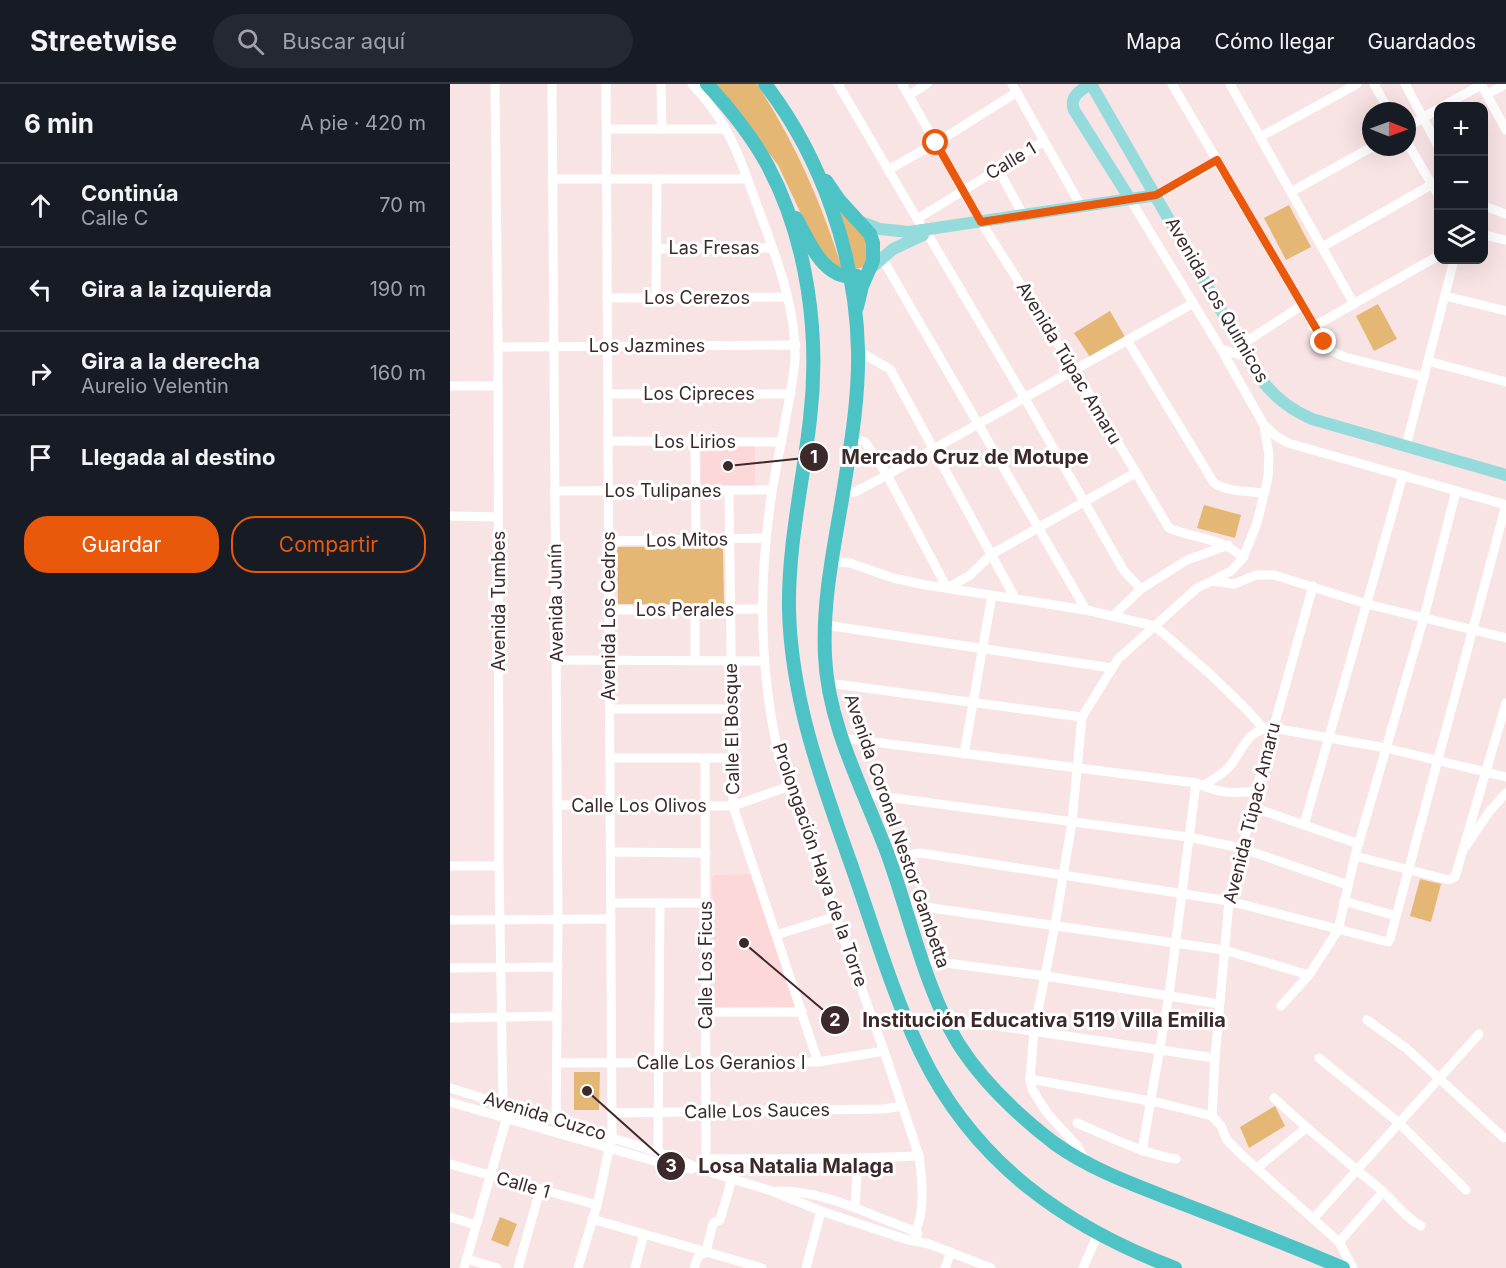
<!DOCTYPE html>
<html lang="es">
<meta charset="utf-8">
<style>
body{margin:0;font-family:Inter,sans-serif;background:#242831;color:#f1f3f6}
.controls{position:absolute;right:18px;top:18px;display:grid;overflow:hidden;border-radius:12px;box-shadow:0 6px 24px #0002}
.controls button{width:54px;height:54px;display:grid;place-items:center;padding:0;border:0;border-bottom:2px solid #363941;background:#171b24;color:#f1f3f6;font:30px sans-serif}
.compass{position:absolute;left:912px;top:18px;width:54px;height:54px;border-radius:50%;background:#171b24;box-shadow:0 6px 24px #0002;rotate:91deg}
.stop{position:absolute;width:18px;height:18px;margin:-14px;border:4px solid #ea580c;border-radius:50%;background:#fff}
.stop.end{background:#ea580c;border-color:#fff;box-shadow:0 2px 6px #0008}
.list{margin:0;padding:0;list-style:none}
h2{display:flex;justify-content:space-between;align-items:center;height:78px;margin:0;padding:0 24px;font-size:26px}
h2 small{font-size:20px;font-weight:400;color:#9ea1a6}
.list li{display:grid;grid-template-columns:39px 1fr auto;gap:18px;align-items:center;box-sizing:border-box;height:84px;padding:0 24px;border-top:2px solid #363941}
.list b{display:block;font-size:22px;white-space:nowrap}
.list p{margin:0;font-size:20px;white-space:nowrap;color:#9ea1a6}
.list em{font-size:20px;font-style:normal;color:#9ea1a6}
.actions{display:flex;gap:12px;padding:18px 24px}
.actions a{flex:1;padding:14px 0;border:2px solid #ea580c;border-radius:24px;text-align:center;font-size:21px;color:#ea580c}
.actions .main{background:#ea580c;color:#fff}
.icon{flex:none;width:33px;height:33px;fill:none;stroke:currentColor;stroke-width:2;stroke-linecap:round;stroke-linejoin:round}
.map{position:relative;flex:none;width:1056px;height:1184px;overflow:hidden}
header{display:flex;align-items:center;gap:36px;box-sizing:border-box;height:84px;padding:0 30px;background:#171b24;border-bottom:2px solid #363941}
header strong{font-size:28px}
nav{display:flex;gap:33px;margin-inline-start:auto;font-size:21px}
.search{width:420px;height:54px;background:#242831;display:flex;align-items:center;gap:15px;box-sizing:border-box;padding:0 21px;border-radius:33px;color:#9ea1a6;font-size:22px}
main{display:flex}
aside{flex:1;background:#171b24}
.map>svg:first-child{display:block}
.built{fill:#fcd8d9}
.green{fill:#e5b774}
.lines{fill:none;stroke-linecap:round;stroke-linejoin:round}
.minor{stroke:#fff;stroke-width:9}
.major{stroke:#95dbdc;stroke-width:12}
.highway{stroke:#4ec3c5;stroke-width:14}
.route{stroke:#ea580c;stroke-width:8}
.labels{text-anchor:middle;stroke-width:6;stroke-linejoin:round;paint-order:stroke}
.street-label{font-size:18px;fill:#3c292a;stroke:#fff}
.leader{fill:none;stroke:#3c292a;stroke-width:2}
.callout-dot{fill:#3c292a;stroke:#fff;stroke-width:2}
.mark-label{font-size:18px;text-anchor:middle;font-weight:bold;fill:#fff}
.callout-label{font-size:20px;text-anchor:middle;font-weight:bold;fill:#3c292a;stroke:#fff;stroke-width:6;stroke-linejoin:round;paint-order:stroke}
</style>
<header>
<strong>Streetwise</strong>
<div class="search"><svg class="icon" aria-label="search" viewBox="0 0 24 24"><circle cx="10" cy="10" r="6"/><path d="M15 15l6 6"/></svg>Buscar aquí</div>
<nav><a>Mapa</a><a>Cómo llegar</a><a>Guardados</a></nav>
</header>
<main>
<aside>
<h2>6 min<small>A pie · 420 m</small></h2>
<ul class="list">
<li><svg class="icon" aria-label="ahead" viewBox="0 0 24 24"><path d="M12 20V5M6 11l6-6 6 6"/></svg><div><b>Continúa</b><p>Calle C</p></div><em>70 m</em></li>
<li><svg class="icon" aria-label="left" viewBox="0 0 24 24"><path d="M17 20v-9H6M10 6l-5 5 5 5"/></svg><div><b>Gira a la izquierda</b></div><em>190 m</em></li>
<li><svg class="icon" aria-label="right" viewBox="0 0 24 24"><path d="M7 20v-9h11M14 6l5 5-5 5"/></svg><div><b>Gira a la derecha</b><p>Aurelio Velentin</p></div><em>160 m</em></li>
<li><svg class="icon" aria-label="arrive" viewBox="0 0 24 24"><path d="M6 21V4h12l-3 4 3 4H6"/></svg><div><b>Llegada al destino</b></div></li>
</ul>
<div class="actions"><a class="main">Guardar</a><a>Compartir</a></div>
</aside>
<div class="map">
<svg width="1056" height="1184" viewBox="0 0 1056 1184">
<rect width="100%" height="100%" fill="#f9e4e5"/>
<!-- built -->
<g class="built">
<rect x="251" y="362" width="54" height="40"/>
<path d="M302,790L347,923L265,924L262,794L264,791Z"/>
</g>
<!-- green -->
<g class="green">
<path d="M265,0H307C345,58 373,122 393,188L379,181L359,147L328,81Z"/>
<path d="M381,117L391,129L412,145L421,165L414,183L402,186Z"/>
<path d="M839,121L861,163L836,176L814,134Z"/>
<path d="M928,220L947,255L924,267L906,232Z"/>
<path d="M660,227L675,253L640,273L624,249Z"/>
<path d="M754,421L791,431L785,454L747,444Z"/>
<path d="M273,462L274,521L168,520L167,463Z"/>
<path d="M970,795L991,800L981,838L960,832Z"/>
<path d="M124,988H150L149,1026H124Z"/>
<path d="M825,1022L835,1042L799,1064L790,1043Z"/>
<path d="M50,1133L67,1140L58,1163L41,1156Z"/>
</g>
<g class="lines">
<!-- minor -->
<g class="minor">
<path d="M102,0L108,836L106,1037"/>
<path d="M211,0L212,45"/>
<path d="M242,0C254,13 266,28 275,44C289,68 297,95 307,121C325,171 347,223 345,277C340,321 329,364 322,408C308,498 309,588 330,677L434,967L469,1072C472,1093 475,1129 465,1148"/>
<path d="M388,0L473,145"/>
<path d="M452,0L531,138L624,285L719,444C745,455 774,454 793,474"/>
<path d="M562,0L631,122"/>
<path d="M722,0L874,258L882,267L895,273L974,293"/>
<path d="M780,0L904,220"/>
<path d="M924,0L939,27"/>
<path d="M955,0L988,62"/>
<path d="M1031,0L1056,46"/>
<path d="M1037,10L1056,0"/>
<path d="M459,11L477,0"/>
<path d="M993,22L1031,1"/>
<path d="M957,43L988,25"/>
<path d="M157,45H276"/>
<path d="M810,53L907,0"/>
<path d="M957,58L988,111"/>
<path d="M548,85L573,131"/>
<path d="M438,86L486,59L567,8"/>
<path d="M102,95H297"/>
<path d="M841,108L922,63"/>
<path d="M707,111L767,77"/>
<path d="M680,115L771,265L799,274"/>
<path d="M1034,122L1056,130"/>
<path d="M467,135L594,57"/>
<path d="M477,149L574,313L674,487L691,505"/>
<path d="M1034,151L1056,156"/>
<path d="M872,163L981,101"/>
<path d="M207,165L322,164"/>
<path d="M432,174L636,526"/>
<path d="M995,212L1056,227"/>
<path d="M157,214L337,213"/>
<path d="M206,214L207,95"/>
<path d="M863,243L988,172"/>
<path d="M677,256L764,399C778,408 797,407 814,409"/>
<path d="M791,261L851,222"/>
<path d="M48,263L346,261"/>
<path d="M408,267L440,285L565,514"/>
<path d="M978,277L1056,298"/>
<path d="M0,302H48"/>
<path d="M158,310H341"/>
<path d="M814,341L826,352L838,359L1056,421"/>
<path d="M402,354L415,358L437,391L497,504L519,492L542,470L685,389"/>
<path d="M158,357L332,358"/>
<path d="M245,358L246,455"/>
<path d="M956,362L1004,176"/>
<path d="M279,406L283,722L368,978"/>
<path d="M104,407L322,406"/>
<path d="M394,408H405L437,391L742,220"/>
<path d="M0,432L48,433"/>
<path d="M159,457L316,454"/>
<path d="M381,477L400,479L443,494L476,501L636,526L705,542L760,590L798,627L813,644"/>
<path d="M762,497L781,487L793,474L807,439L818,394L819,371L814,341L771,265"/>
<path d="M159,526L312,525"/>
<path d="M663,532L691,505L737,476L778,461"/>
<path d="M375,541L662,584"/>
<path d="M106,576L313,577"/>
<path d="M245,577V526"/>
<path d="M378,599L632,633"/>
<path d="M160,625H282"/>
<path d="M392,654L746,699C769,709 781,710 806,707"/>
<path d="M514,670L542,511"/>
<path d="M160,674H282"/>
<path d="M255,674L256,1087"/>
<path d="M753,702C762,696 773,690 780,682C793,666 797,644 823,644L936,664L1056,693"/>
<path d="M414,710L738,753L791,764L898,801"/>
<path d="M107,721L283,722L340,702"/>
<path d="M802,723L909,760"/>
<path d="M854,741L953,391"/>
<path d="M1016,762L1039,728L1056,709"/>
<path d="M160,768L256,769"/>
<path d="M905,772L999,796L1005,793L1056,619"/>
<path d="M439,774L471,769L779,817L938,858L940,855L1056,421"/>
<path d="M0,782H49"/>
<path d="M894,817L946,832"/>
<path d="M161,819H256"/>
<path d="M454,820L774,866L859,891"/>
<path d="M0,836L161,835"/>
<path d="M326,851L387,832"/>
<path d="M473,876L596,892L769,920"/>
<path d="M0,884L108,883"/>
<path d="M831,922L859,891L888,846L905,772L974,533L1006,407"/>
<path d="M256,928H352"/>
<path d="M0,934L107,932"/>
<path d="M917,936L956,964L1054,1054"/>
<path d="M521,938L765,974"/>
<path d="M869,974L948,1038L1016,1106"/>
<path d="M107,979L368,978L434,967"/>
<path d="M580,995L711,1019L762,1032L771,1042L777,1056L794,1073L889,1158L903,1184"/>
<path d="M0,1004L208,1068L256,1087L322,1107L371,1127L455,1155L479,1160L541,1184"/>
<path d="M824,1014C858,1046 894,1075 930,1105C944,1117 954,1133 971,1142"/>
<path d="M0,1018L225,1083L242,1085"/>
<path d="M162,1029L434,1025L452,1022"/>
<path d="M762,1032L765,974L779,817L806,707L863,502"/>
<path d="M627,1039C660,1053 691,1069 726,1075"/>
<path d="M692,1067L719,911L746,699"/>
<path d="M208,1068L210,819"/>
<path d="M256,1075L408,1074L469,1072"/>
<path d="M636,1078L627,1062L597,1029L582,1005L580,995L584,947L605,841L622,738L632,633L668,575L747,504L762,497L784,500L806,491H824L917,520L1056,554"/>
<path d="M0,1080L147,1121"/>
<path d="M807,1084L856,1044"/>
<path d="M328,1107C365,1106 404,1123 438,1137C448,1141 460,1144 468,1150"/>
<path d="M405,1124L408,1074"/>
<path d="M0,1133L26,1141"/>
<path d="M142,1135L312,1184"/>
<path d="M863,1135L1029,950"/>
<path d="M889,1158L933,1108"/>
<path d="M17,1175L47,1184"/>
<path d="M14,1184L57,1033L53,1020L49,782L48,263L45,0"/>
<path d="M68,1184L90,1106"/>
<path d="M128,1184L147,1121L162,1052L156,0"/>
<path d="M185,1184L194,1150"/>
<path d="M244,1184L248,1173L256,1168L263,1139L270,1136L282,1095"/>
<path d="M356,1184L371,1127"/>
<path d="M495,1184L501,1168"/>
<path d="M633,1184L648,1150"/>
</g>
<!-- major -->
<g class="major">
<path d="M641,0L810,294C824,313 841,326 862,335L1056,391"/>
<path d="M641,0C630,6 619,13 624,26L680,115"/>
<path d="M409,137L430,145L459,148L707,111"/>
<path d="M419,186L443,165L473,151"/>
</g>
<!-- highway -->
<g class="highway">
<path d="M257,0C280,25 302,52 318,82C358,157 370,252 360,335C353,398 338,461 339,525C341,616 372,698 402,783C424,845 442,909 471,969C524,1078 614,1142 725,1184"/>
<path d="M315,0C372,74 406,172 408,266C409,310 402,354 395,397C386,455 372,513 375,572C378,643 415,708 439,774C460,833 476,906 508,959C532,997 569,1032 604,1059C640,1085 682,1100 723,1116C780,1138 837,1160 893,1184"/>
<path d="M376,97L389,116L420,150L423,159V177L412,202L407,223"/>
<path d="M346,134C359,157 374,198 407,192"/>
</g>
</g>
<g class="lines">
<!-- route -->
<path class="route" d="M486,59L531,138L706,111L767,76L874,258"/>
</g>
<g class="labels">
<!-- street labels -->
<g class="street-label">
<text transform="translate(561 77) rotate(-31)" y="6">Calle 1</text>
<text x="264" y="170">Las Fresas</text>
<text x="247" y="220">Los Cerezos</text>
<text transform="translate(767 216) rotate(60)" y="6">Avenida Los Químicos</text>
<text x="197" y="268">Los Jazmines</text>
<text transform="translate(619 279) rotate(59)" y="6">Avenida Túpac Amaru</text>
<text x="249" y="316">Los Cipreces</text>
<text x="245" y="364">Los Lirios</text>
<text x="213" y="413">Los Tulipanes</text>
<text transform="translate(237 456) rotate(-1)" y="6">Los Mitos</text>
<text transform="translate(49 517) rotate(-90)" y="6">Avenida Tumbes</text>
<text transform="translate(106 519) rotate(-91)" y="6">Avenida Junín</text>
<text x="235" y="532">Los Perales</text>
<text transform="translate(159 532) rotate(-90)" y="6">Avenida Los Cedros</text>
<text transform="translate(282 645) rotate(-91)" y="6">Calle El Bosque</text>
<text x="189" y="728">Calle Los Olivos</text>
<text transform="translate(802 729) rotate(-76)" y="6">Avenida Túpac Amaru</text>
<text transform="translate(447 747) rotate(71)" y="6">Avenida Coronel Nestor Gambetta</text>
<text transform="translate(370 781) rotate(71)" y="6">Prolongación Haya de la Torre</text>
<text transform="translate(256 881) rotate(-90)" y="6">Calle Los Ficus</text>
<text x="271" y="985">Calle Los Geranios I</text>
<text transform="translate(307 1027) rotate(-1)" y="6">Calle Los Sauces</text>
<text transform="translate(95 1032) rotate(17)" y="6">Avenida Cuzco</text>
<text transform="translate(73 1101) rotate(16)" y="6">Calle 1</text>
</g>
</g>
<!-- callouts -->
<path class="leader" d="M278 382L364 373M294 859L385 936M137 1007L221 1082"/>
<g class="callout-dot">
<circle cx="278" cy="382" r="6"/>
<circle cx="294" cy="859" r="6"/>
<circle cx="137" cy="1007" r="6"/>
<circle cx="364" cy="373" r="15"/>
<circle cx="385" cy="936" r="15"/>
<circle cx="221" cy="1082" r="15"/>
</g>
<g class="mark-label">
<text x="364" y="379">1</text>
<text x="385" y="942">2</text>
<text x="221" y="1088">3</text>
</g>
<g class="callout-label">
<text x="515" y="380">Mercado Cruz de Motupe</text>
<text x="594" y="943">Institución Educativa 5119 Villa Emilia</text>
<text x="346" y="1089">Losa Natalia Malaga</text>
</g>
</svg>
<div class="controls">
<button>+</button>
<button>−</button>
<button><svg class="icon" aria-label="layers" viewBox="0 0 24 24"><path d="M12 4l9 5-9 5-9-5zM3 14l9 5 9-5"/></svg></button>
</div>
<svg class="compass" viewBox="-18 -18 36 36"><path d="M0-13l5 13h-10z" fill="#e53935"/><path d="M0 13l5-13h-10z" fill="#9ea1a6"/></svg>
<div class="stop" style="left:486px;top:59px"></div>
<div class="stop end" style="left:874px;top:258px"></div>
</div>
</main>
